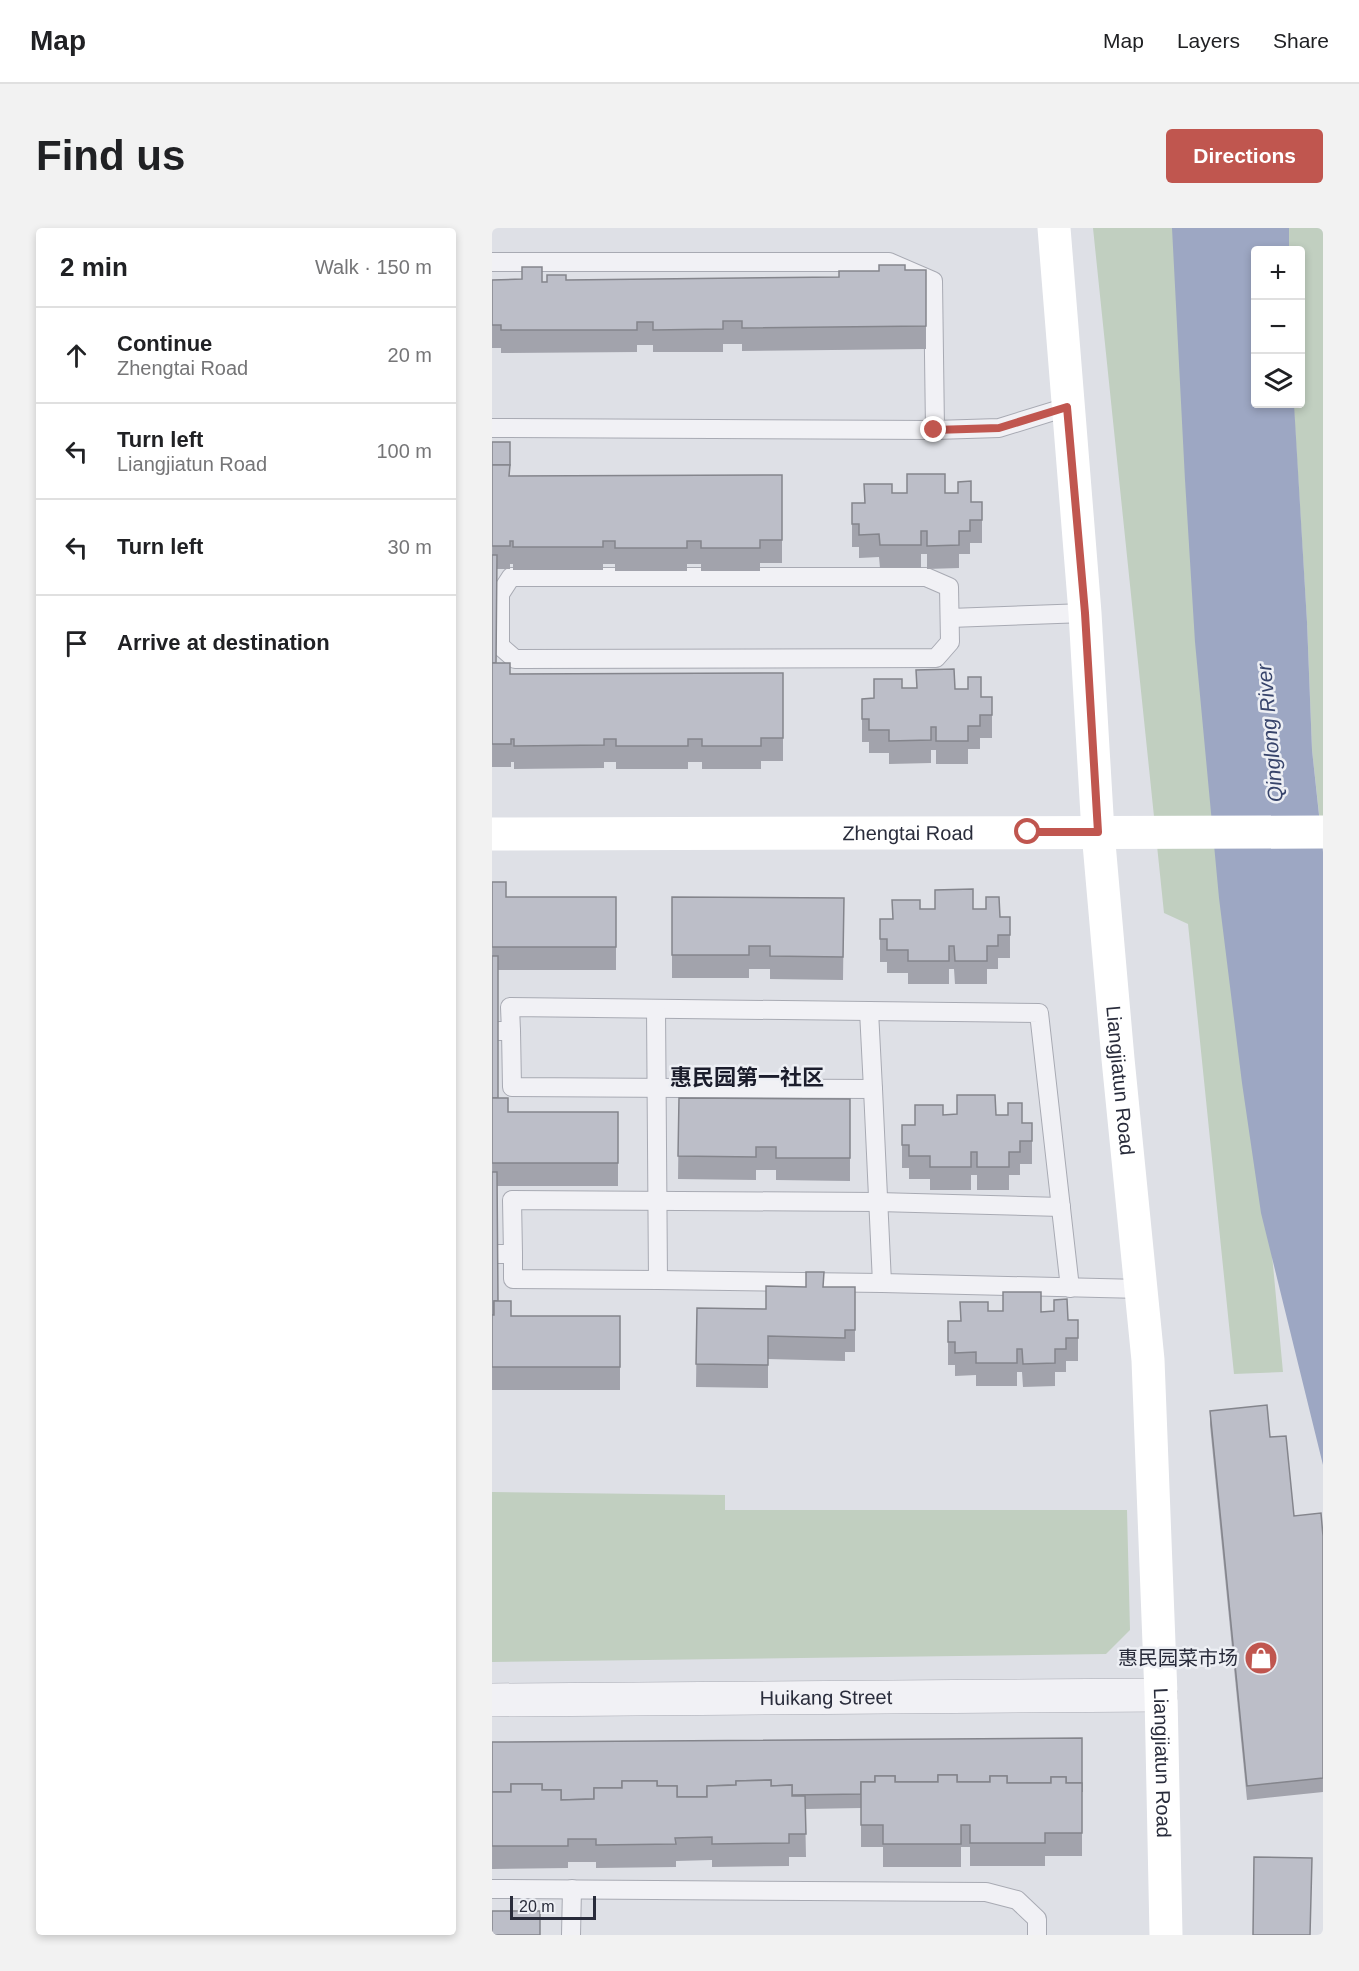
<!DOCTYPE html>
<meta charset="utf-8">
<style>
body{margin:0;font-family:Helvetica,"Noto Sans SC",sans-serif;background:#f2f2f2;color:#202124}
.controls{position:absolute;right:18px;top:18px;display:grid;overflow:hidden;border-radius:6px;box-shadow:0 3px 9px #0003}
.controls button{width:54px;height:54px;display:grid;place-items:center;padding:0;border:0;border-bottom:2px solid #e0e0e0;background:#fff;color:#202124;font:30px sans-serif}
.scale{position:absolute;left:18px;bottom:15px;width:86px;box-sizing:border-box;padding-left:6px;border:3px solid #292c3b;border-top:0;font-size:16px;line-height:21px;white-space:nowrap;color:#292c3b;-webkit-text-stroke:4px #edeff4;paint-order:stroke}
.stop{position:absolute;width:18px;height:18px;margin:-14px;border:4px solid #c0564f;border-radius:50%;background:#fff}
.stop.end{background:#c0564f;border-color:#fff;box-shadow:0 2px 6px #0008}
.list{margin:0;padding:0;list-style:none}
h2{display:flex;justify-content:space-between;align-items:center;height:78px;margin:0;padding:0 24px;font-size:26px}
h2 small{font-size:20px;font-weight:400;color:#757577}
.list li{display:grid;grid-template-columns:39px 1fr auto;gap:18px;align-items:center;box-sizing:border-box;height:96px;padding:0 24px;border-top:2px solid #e0e0e0}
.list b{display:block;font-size:22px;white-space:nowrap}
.list p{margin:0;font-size:20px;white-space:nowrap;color:#757577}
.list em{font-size:20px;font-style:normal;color:#757577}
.icon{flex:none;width:33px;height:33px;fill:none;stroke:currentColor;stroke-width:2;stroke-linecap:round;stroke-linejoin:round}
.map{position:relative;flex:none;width:831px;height:1707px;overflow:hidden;border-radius:6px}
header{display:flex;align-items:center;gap:36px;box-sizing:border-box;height:84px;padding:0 30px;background:#fff;border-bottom:2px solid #e0e0e0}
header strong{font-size:28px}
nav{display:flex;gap:33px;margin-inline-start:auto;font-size:21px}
.intro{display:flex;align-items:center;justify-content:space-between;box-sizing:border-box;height:144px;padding:0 36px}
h1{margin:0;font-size:42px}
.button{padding:15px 27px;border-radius:6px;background:#c0564f;color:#fff;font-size:21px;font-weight:700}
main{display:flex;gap:36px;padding:0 36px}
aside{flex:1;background:#fff;border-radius:6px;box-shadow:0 3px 9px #0003}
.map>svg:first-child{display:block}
.green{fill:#c1cfc0}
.water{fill:#9da7c3}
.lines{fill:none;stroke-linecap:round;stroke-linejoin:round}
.lane-casing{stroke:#a8aab3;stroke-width:20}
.street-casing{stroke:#a8aab3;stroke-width:34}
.lane{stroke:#f1f1f5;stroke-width:18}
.street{stroke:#f1f1f5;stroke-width:33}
.secondary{stroke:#fff;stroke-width:33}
.wall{fill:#a2a3ac}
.building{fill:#bcbec8;stroke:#84858c;stroke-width:1.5}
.route{stroke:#c0564f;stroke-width:8}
.labels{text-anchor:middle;stroke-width:5;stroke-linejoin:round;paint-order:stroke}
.street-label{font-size:20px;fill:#292c3b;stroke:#edeff4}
.poi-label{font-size:20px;fill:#292c3b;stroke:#edeff4;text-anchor:end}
.water-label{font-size:21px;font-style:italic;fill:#37446b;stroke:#edeff4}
.quarter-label{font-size:22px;font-weight:bold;fill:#1b1d2c;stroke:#edeff4}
</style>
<header>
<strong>Map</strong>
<nav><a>Map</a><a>Layers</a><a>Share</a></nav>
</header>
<div class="intro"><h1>Find us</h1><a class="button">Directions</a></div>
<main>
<aside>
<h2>2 min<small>Walk · 150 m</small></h2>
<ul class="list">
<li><svg class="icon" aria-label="ahead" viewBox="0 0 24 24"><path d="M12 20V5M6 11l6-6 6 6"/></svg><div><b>Continue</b><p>Zhengtai Road</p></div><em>20 m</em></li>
<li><svg class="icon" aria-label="left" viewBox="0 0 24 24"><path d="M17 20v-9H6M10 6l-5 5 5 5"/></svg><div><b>Turn left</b><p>Liangjiatun Road</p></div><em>100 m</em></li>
<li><svg class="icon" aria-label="left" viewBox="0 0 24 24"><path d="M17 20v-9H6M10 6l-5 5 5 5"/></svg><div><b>Turn left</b></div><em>30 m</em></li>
<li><svg class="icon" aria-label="arrive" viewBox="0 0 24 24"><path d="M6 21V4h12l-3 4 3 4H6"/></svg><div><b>Arrive at destination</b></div></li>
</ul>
</aside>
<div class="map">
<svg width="831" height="1707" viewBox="0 0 831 1707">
<rect width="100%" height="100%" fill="#dee0e6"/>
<!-- green -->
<g class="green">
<path d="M601,0H684L791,1144L742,1146L696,696L672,685Z"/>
<path d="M797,0H831V622L820,522L815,394L802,183V176H808V22H797Z"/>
<path d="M0,1264L233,1267V1282H635L638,1402L614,1426L0,1434Z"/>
</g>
<!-- water -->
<path class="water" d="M680,0H797V22H764V176H802L815,394L820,522L831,624V1237L769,985L750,855L727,670L703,414L693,252Z"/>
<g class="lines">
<!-- lane casing -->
<g class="lane-casing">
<g id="lane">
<path d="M0,34H397L441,53L443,202"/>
<path d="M0,200L443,202L507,200L575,179"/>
<path d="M19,349H434L457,359L458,414L444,430L23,431L8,418V366Z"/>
<path d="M458,390L593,385"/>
<path d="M377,783L381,861"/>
<path d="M7,803H19L20,859L381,861L390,1055L649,1061"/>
<path d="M19,803L18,779L547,785L578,1060"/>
<path d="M6,1026H21V1051L166,1052L164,781"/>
<path d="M21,1026L20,972L386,974L569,979"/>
<path d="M166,1052L390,1055"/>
<path d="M0,1661L494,1664L525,1672L545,1691V1707"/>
<path d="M79,1707L80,1661"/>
</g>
</g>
<!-- street casing -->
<g class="street-casing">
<g id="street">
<path id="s1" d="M0,1472L669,1467"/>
</g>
</g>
<!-- lane -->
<use href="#lane" class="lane"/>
<!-- street -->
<use href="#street" class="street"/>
<!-- secondary -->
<g class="secondary">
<path id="s2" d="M562,0L593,385L606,604L626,831L656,1132L669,1467L674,1707"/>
<path id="s3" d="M0,606L831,604"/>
</g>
</g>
<!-- wall -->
<g class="wall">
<path d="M413,42H434V121L250,123V116H231V124H161V117H145V124L9,125V120H0V52L50,54L74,52L347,49Z"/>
<path d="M0,214L18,248L290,247V335H268V343H209V336H195V343H123V336H111V342H21V336H18V341H5L4,435L18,446L291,445V533H269V541H210V534H196V541H124V534H112V540L22,541V534H19V539H0Z"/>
<path d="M400,265H453L479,274H490V315H478V326H467V340L435,341V326H429V340H388L387,329L367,330V319H360V275H372Z"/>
<path d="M410,460L463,461L489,469H500V510H488V521H476V536H444V522H439V535L397,536V525H377V514H370V471L382,470Z"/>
<path d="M0,654L14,669H124V742H6V870L16,884H126V958H5L6,1073L19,1088H128V1162H0Z"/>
<path d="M180,669L352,670L351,752L278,751V741H257V750H180Z"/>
<path d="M428,681H481L508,689H518V730H506V741H495V756H463L462,741H457V756H416V745H395V734H388V691H400Z"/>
<path d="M187,870L358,871V953L284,952V942H264V952L186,951Z"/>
<path d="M451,887H504L530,895H540V936H528V947H517V962H485V947H479V962H438V951H417V940H410V897H423Z"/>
<path d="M332,1059H363V1124H353V1133L276,1131V1160L204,1159L205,1080L274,1081Z"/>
<path d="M496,1083L549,1084L576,1092H586V1133H574V1144H563V1158L531,1159L530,1144H525V1158H484V1147L463,1148V1137H456V1093H468Z"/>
<path d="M718,1183L778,1209L802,1288L831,1308V1564L755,1572L718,1197Z"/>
<path d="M590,1510V1628H553V1638H478V1619H469V1639H391V1619H369V1580L313,1581L314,1629H297V1638L220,1639V1632L184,1633V1639L104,1640V1634H76V1640L0,1641V1514Z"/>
</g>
<!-- building -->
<g class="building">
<path d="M387,37H413V42H434V98L250,100V93H231V101L161,102V94H145V102H9V97H0V52L30,51V39H50V54H55V47H74V52L347,49V43H387Z"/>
<rect x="0" y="214" width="18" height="23"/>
<path d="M0,237H18L17,248L290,247V312H268V320H209V313H195V320H123V313H111V319H21V313H18V318H0Z"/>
<path d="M415,246H453V265H466V254L479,253V274H490V292H478V303H467V317L435,318V303H429V317H388L387,306L367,307V296H360V275H373L372,256H400V265H415Z"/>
<path d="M0,327H5L4,435H0Z"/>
<path d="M0,435H18V446L291,445V510H269V518H210V511H196V518H124V511H112V517L22,518V511H19V516H0Z"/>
<path d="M462,441L463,461H476V449H489V469H500V487H488V498H476V513H444V499H439V512L397,513V502H377V491H370V471L382,470V451H410V460H425L424,442Z"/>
<path d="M0,654H14V669H124V719H0Z"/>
<path d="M481,661V681H494V669H507L508,689H518V707H506V718H495V733H463L462,718H457V733H416V722H395V711H388V691H401L400,672H428V681H443V662Z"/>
<path d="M180,669L352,670L351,729L278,728V718H257V727H180Z"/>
<rect x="0" y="728" width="6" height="142"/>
<path d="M465,867H503L504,887H516V875H530V895H540V913H528V924H517V939H485V924H479V939H438V928H417V917H410V897H423V877H451V887L465,886Z"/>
<path d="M0,870H16V884H126V935H0Z"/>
<path d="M187,870L358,871V930H284V919H264V929L186,928Z"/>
<path d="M0,944H5L6,1073H2V1087H0Z"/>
<path d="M314,1044H332L331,1059H363V1102H353V1110L276,1108V1137L204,1136L205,1080L274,1081V1058L314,1059Z"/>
<path d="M511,1064H549V1084L562,1083V1072L575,1071L576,1092H586V1110H574V1121H563V1135L531,1136L530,1121H525V1135H484V1124L463,1125V1114H456V1093H469L468,1074H496V1083H511Z"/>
<path d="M2,1073H19V1088H128V1139H0V1087H2Z"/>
<path d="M775,1177L778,1209L794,1208L802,1288L829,1285L831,1308V1550L755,1558L718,1183Z"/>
<path d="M590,1510V1564V1555H574V1549H559V1555H515V1548H498V1554H465V1547H446V1554H403V1548H383V1554H369V1566L300,1567V1557L279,1558V1552L244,1553V1557L215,1558V1569H185V1558H165V1553H130V1560H102V1571L69,1572V1562H50V1556H19V1564H0V1514Z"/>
<path d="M446,1547H465V1554H498V1548H515V1555H559V1549H574V1555H590V1605H553V1615H478V1597H469V1616H391V1597H369V1554H383V1548H403V1554H446Z"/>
<path d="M279,1552V1558L300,1557V1568H313L314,1606H297V1615L220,1616V1609L183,1610L184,1616L104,1617V1611H76V1618H0V1564H19V1556H50V1562H69V1572L102,1571V1560H130V1553H165V1558H185V1569H215V1558L244,1557V1553Z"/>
<path d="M762,1629L820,1630L818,1707H761Z"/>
<rect x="0" y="1683" width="48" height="24"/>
</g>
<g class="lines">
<!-- route -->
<path class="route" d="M442,202L507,200L575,179L593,385L606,604H536"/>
</g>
<!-- icons -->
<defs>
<g id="shop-disc" transform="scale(1.725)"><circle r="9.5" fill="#c0564f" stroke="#edeff4"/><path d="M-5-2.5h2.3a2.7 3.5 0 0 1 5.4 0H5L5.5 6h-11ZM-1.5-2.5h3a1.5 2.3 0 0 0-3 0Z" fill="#fff"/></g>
</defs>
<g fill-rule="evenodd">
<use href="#shop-disc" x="769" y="1430"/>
</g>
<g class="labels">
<!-- street labels -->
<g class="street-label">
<text dy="7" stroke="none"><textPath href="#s3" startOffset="416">Zhengtai Road</textPath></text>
<text dy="7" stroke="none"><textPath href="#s2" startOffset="855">Liangjiatun Road</textPath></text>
<text dy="7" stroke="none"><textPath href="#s1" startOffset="334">Huikang Street</textPath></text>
<text dy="7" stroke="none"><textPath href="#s2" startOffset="1539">Liangjiatun Road</textPath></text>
</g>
<!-- poi labels -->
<g class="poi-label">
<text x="746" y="1437">惠民园菜市场</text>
</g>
<!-- water labels -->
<g class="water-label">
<text transform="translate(778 505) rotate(-95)" y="7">Qinglong River</text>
</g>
<!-- quarter labels -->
<g class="quarter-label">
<text x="255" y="857">惠民园第一社区</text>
</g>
</g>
</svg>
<div class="controls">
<button>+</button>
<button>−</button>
<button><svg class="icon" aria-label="layers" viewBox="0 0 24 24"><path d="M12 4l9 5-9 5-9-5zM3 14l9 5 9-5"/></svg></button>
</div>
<div class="scale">20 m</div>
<div class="stop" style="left:536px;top:604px"></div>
<div class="stop end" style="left:442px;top:202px"></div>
</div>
</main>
